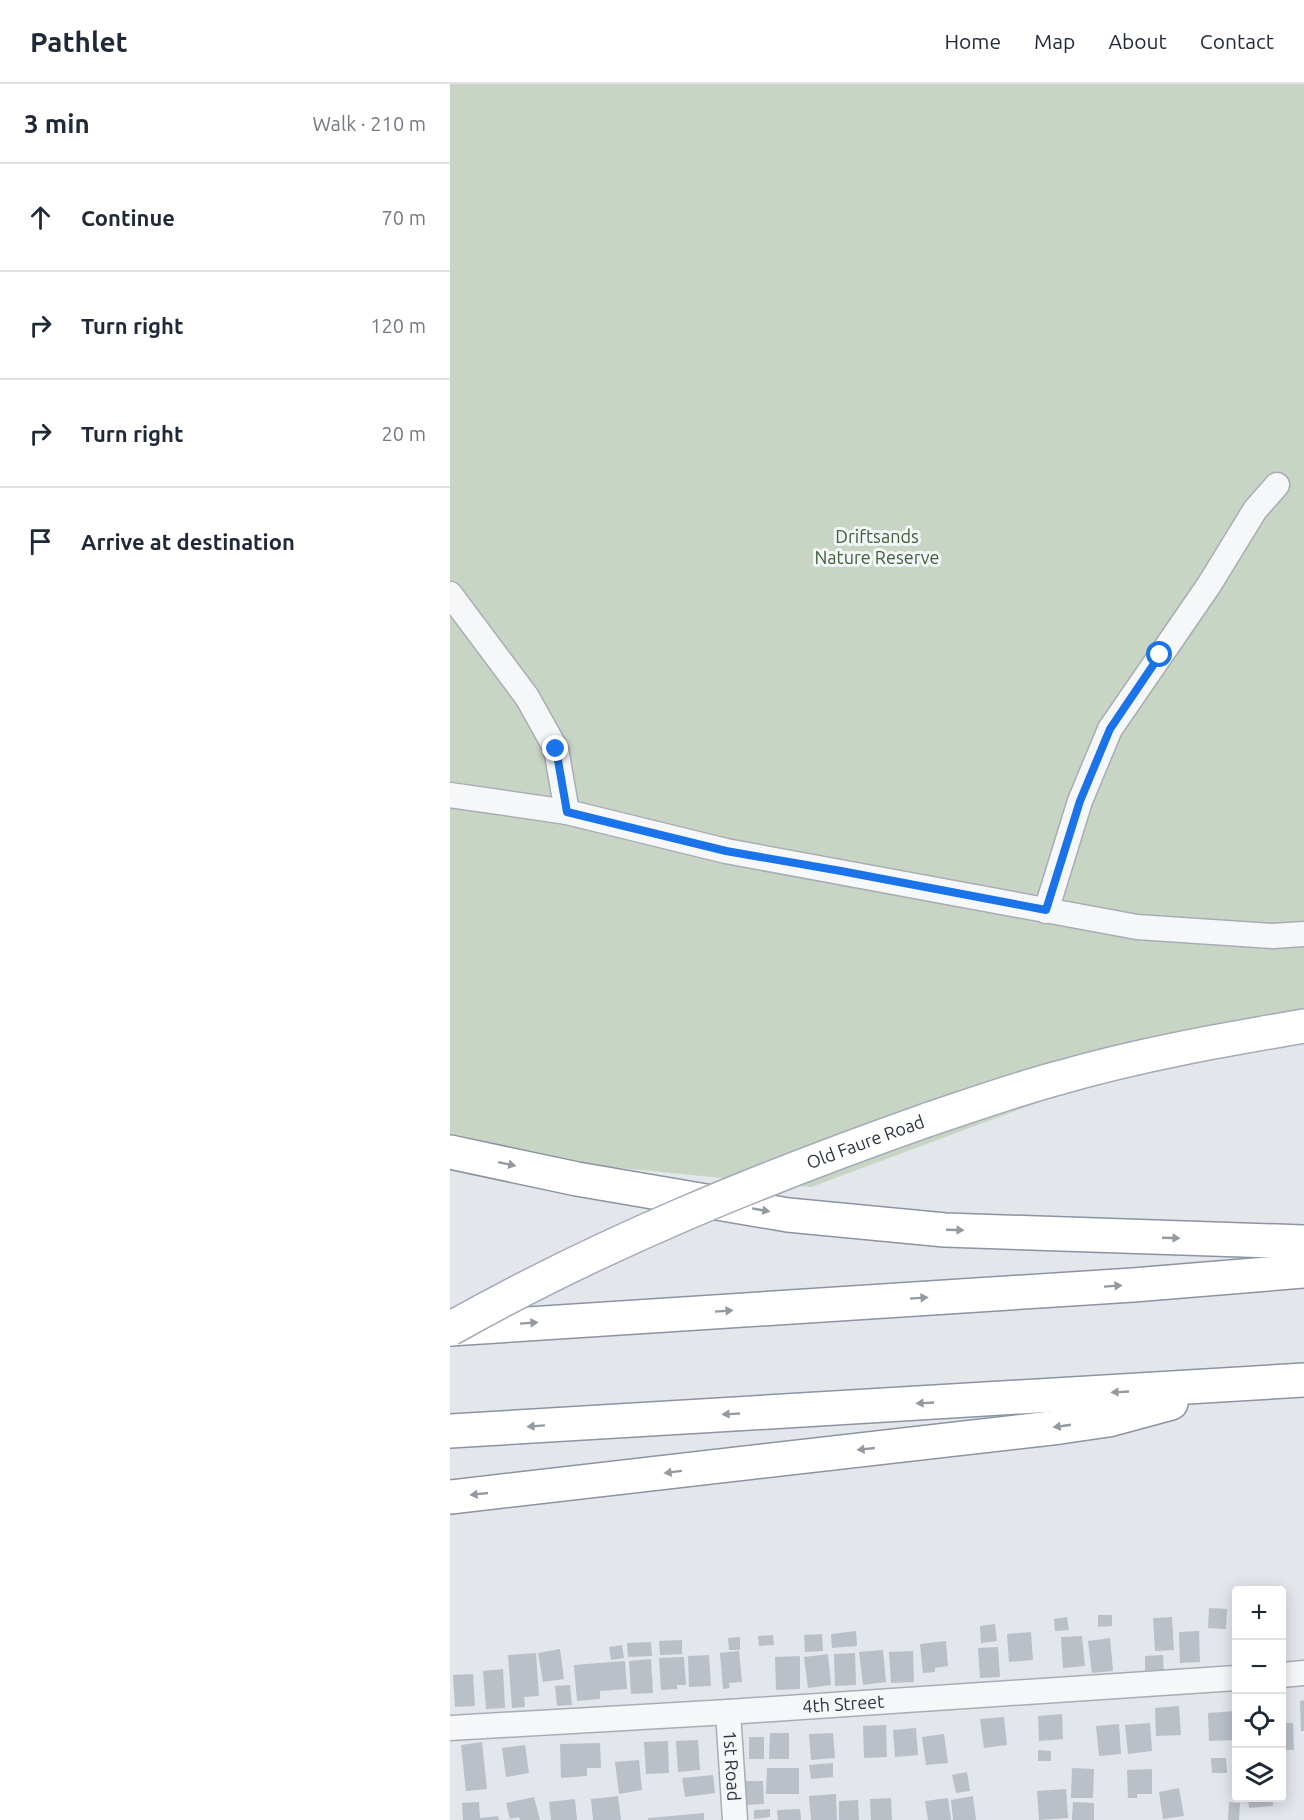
<!DOCTYPE html>
<meta charset="utf-8">
<style>
body{margin:0;font-family:Ubuntu,sans-serif;background:#f6f6f7;color:#1f2937}
.controls{position:absolute;right:18px;bottom:18px;display:grid;overflow:hidden;border-radius:6px;box-shadow:0 3px 15px #0003}
.controls button{width:54px;height:54px;display:grid;place-items:center;padding:0;border:0;border-bottom:2px solid #e0e1e3;background:#fff;color:#1f2937;font:30px sans-serif}
.stop{position:absolute;width:18px;height:18px;margin:-14px;border:4px solid #1a73e8;border-radius:50%;background:#fff}
.stop.end{background:#1a73e8;border-color:#fff;box-shadow:0 2px 6px #0008}
.list{margin:0;padding:0;list-style:none}
h2{display:flex;justify-content:space-between;align-items:center;height:78px;margin:0;padding:0 24px;font-size:26px}
h2 small{font-size:20px;font-weight:400;color:#747a83}
.list li{display:grid;grid-template-columns:39px 1fr auto;gap:18px;align-items:center;box-sizing:border-box;height:108px;padding:0 24px;border-top:2px solid #e0e1e3}
.list b{display:block;font-size:22px;white-space:nowrap}
.list em{font-size:20px;font-style:normal;color:#747a83}
.icon{flex:none;width:33px;height:33px;fill:none;stroke:currentColor;stroke-width:2;stroke-linecap:round;stroke-linejoin:round}
.map{position:relative;flex:none;width:854px;height:1736px;overflow:hidden}
header{display:flex;align-items:center;gap:36px;box-sizing:border-box;height:84px;padding:0 30px;background:#fff;border-bottom:2px solid #e0e1e3}
header strong{font-size:28px}
nav{display:flex;gap:33px;margin-inline-start:auto;font-size:21px}
main{display:flex}
aside{flex:1;background:#fff}
.map>svg:first-child{display:block}
.green{fill:#c9d5c4}
.building{fill:#bac0c8}
.lines{fill:none;stroke-linecap:round;stroke-linejoin:round}
.street-casing{stroke:#a8adb5;stroke-width:27}
.primary-casing{stroke:#a2abb7;stroke-width:36}
.highway-casing{stroke:#8a94a2;stroke-width:36}
.street{stroke:#f6f7f9;stroke-width:24}
.primary{stroke:#fff;stroke-width:33}
.highway{stroke:#fff;stroke-width:33}
.primary-bridge-casing{stroke:#a2abb7;stroke-width:36;stroke-linecap:butt}
.primary-bridge{stroke:#fff;stroke-width:33}
.oneway{fill:#949aa1}
.route{stroke:#1a73e8;stroke-width:8}
.labels{text-anchor:middle;stroke-width:6;stroke-linejoin:round;paint-order:stroke}
.park-label{font-size:18px;fill:#415f38;stroke:#f3f5f8}
.street-label{font-size:18px;fill:#2a3543;stroke:#f3f5f8}
</style>
<header>
<strong>Pathlet</strong>
<nav><a>Home</a><a>Map</a><a>About</a><a>Contact</a></nav>
</header>
<main>
<aside>
<h2>3 min<small>Walk · 210 m</small></h2>
<ul class="list">
<li><svg class="icon" aria-label="ahead" viewBox="0 0 24 24"><path d="M12 20V5M6 11l6-6 6 6"/></svg><div><b>Continue</b></div><em>70 m</em></li>
<li><svg class="icon" aria-label="right" viewBox="0 0 24 24"><path d="M7 20v-9h11M14 6l5 5-5 5"/></svg><div><b>Turn right</b></div><em>120 m</em></li>
<li><svg class="icon" aria-label="right" viewBox="0 0 24 24"><path d="M7 20v-9h11M14 6l5 5-5 5"/></svg><div><b>Turn right</b></div><em>20 m</em></li>
<li><svg class="icon" aria-label="arrive" viewBox="0 0 24 24"><path d="M6 21V4h12l-3 4 3 4H6"/></svg><div><b>Arrive at destination</b></div></li>
</ul>
</aside>
<div class="map">
<svg width="854" height="1736" viewBox="0 0 854 1736">
<rect width="100%" height="100%" fill="#e3e6eb"/>
<!-- green -->
<path class="green" d="M0,0H854V926L813,935L361,1103L21,1069L0,1062Z"/>
<!-- building -->
<g class="building">
<path d="M759,1524L777,1525L776,1545L758,1544Z"/>
<path d="M648,1531H662V1542L648,1543Z"/>
<path d="M617,1533L619,1546L605,1547L604,1535Z"/>
<path d="M722,1533L724,1566L705,1567L703,1534Z"/>
<path d="M545,1540L547,1557L531,1559L530,1542Z"/>
<path d="M406,1547L407,1562L382,1564L381,1550Z"/>
<path d="M749,1547L750,1578L730,1579L729,1548Z"/>
<path d="M581,1548L583,1576L559,1578L557,1550Z"/>
<path d="M372,1550L373,1567L355,1568L354,1551Z"/>
<path d="M323,1551L324,1561L309,1562L308,1552Z"/>
<path d="M632,1552L635,1582L613,1584L611,1553Z"/>
<path d="M290,1553V1566H279L278,1554Z"/>
<path d="M660,1554L663,1587L642,1589L638,1557Z"/>
<path d="M232,1556V1570L210,1571L209,1557Z"/>
<path d="M496,1557L498,1582L485,1584V1588L473,1589L470,1560Z"/>
<path d="M201,1558L202,1572L178,1573L177,1559Z"/>
<path d="M172,1561L174,1574L161,1576L159,1563Z"/>
<path d="M548,1563L550,1593L530,1594L528,1564Z"/>
<path d="M110,1565L114,1595L93,1598L88,1569Z"/>
<path d="M433,1566L436,1598L413,1601L409,1568Z"/>
<path d="M289,1567L292,1598L279,1599L280,1604L273,1605L270,1569Z"/>
<path d="M463,1567L464,1598L441,1599L439,1568Z"/>
<path d="M86,1569L89,1612L74,1613L75,1623L62,1624L58,1571Z"/>
<path d="M405,1569L406,1601L385,1602L384,1570Z"/>
<path d="M378,1570L381,1601L358,1604L354,1573Z"/>
<path d="M259,1571L261,1602L239,1603L238,1572Z"/>
<path d="M713,1571L714,1590H695V1572Z"/>
<path d="M350,1572V1605L326,1606L325,1573Z"/>
<path d="M234,1573L236,1601H227V1605L211,1606L209,1574Z"/>
<path d="M201,1575L203,1609L181,1610L179,1577Z"/>
<path d="M175,1577L177,1605L150,1607V1615L127,1617L124,1581Z"/>
<path d="M53,1585L55,1624L36,1625L33,1587Z"/>
<path d="M23,1590L25,1622L5,1623L3,1591Z"/>
<path d="M120,1601L122,1621L107,1622L105,1602Z"/>
<path d="M854,1616V1647H851L850,1617Z"/>
<path d="M729,1622L731,1651L706,1652L705,1624Z"/>
<path d="M786,1627V1656L759,1657L758,1629Z"/>
<path d="M612,1630L613,1655L589,1657L588,1632Z"/>
<path d="M554,1633L557,1661L534,1664L530,1635Z"/>
<path d="M700,1639L702,1667L678,1670L675,1641Z"/>
<path d="M832,1639H843L844,1666H832Z"/>
<path d="M669,1640L671,1670L649,1672L646,1642Z"/>
<path d="M436,1641L437,1673L414,1674L413,1642Z"/>
<path d="M466,1644L468,1671L445,1673L443,1646Z"/>
<path d="M320,1649H339V1675H319Z"/>
<path d="M383,1649L385,1674L361,1676L359,1650Z"/>
<path d="M494,1650L498,1679L476,1681L472,1653Z"/>
<rect x="299" y="1653" width="15" height="22"/>
<path d="M248,1656L250,1686L228,1688L226,1657Z"/>
<path d="M218,1657L219,1689L196,1690L194,1658Z"/>
<path d="M32,1658L37,1705L16,1707L11,1661Z"/>
<path d="M150,1659L151,1684H137V1692L111,1694L110,1660Z"/>
<path d="M75,1661L79,1689L56,1693L52,1664Z"/>
<path d="M588,1666L601,1667V1677H588Z"/>
<path d="M761,1674H776L777,1689H762Z"/>
<path d="M189,1676L192,1706L169,1710L165,1678Z"/>
<path d="M383,1679V1693L361,1695L359,1681Z"/>
<path d="M317,1684H349V1710H316Z"/>
<path d="M622,1684L644,1685L643,1714H621Z"/>
<path d="M702,1685V1710H687V1714H678L677,1686Z"/>
<path d="M517,1688L520,1707L506,1709L502,1691Z"/>
<path d="M263,1691L265,1709L235,1713L232,1694Z"/>
<path d="M295,1697H313L314,1720L296,1721Z"/>
<path d="M729,1704L734,1732L713,1735L709,1708Z"/>
<path d="M616,1705L618,1734L589,1736L587,1707Z"/>
<path d="M386,1710L387,1736H361L359,1712Z"/>
<path d="M168,1712L171,1736H143L141,1715Z"/>
<path d="M523,1712L526,1736H503L501,1716Z"/>
<path d="M84,1713L90,1736H70L69,1733L60,1735L56,1719Z"/>
<path d="M441,1714L442,1736H421L420,1715Z"/>
<path d="M498,1714L501,1736H478L475,1717Z"/>
<path d="M798,1714H822L823,1722L799,1724Z"/>
<path d="M125,1715L127,1736H101L99,1718Z"/>
<path d="M408,1716L409,1736H389V1717Z"/>
<path d="M29,1718L30,1734L48,1732L49,1736H13L12,1719Z"/>
<path d="M623,1718L644,1719V1736H622Z"/>
<path d="M779,1718L790,1719L789,1736H778Z"/>
<path d="M320,1725V1733L304,1735V1726Z"/>
<path d="M350,1725L351,1736H328L327,1726Z"/>
<path d="M254,1729V1736H198V1734Z"/>
</g>
<g class="lines">
<!-- street casing -->
<g class="street-casing">
<g id="street">
<path d="M0,510L77,613L106,665L117,728"/>
<path d="M0,711L117,728L276,767L687,843L823,852L854,850"/>
<path d="M596,827L630,717L660,645L759,501L805,426L827,401"/>
<path d="M832,1591L854,1589"/>
<path id="s1" d="M278,1628L285,1736"/>
<path id="s2" d="M0,1644L278,1628L786,1594"/>
</g>
</g>
<!-- primary casing -->
<g class="primary-casing">
<path id="primary" d="M477,1036C522,1021 566,1005 612,993C691,970 773,956 854,942"/>
</g>
<!-- highway casing -->
<g class="highway-casing">
<g id="highway">
<path d="M0,1068L127,1095L338,1131L495,1146L854,1158"/>
<path d="M0,1245L683,1201L854,1187"/>
<path d="M0,1347L854,1296"/>
<path d="M0,1413L610,1343L658,1336L721,1319"/>
</g>
</g>
<!-- street -->
<use href="#street" class="street"/>
<!-- primary -->
<use href="#primary" class="primary"/>
<!-- highway -->
<use href="#highway" class="highway"/>
<!-- primary-bridge casing -->
<g class="primary-bridge-casing">
<g id="primary-bridge">
<path id="s3" d="M0,1245C152,1159 313,1094 477,1036"/>
</g>
</g>
<!-- primary-bridge -->
<use href="#primary-bridge" class="primary-bridge"/>
</g>
<!-- one-way arrows -->
<defs><path id="oneway-solid" d="M-6-.8H1V-3.2L6.5 0L1 3.2V.8H-6Z" transform="scale(1.5)"/></defs>
<g class="oneway">
<use href="#oneway-solid" transform="translate(57 1080) rotate(12)"/>
<use href="#oneway-solid" transform="translate(311 1126) rotate(10)"/>
<use href="#oneway-solid" transform="translate(505 1146) rotate(2)"/>
<use href="#oneway-solid" transform="translate(721 1154) rotate(2)"/>
<use href="#oneway-solid" transform="translate(663 1202) rotate(-4)"/>
<use href="#oneway-solid" transform="translate(469 1214) rotate(-4)"/>
<use href="#oneway-solid" transform="translate(274 1227) rotate(-4)"/>
<use href="#oneway-solid" transform="translate(79 1239) rotate(-4)"/>
<use href="#oneway-solid" transform="translate(670 1308) rotate(177)"/>
<use href="#oneway-solid" transform="translate(475 1319) rotate(177)"/>
<use href="#oneway-solid" transform="translate(281 1330) rotate(177)"/>
<use href="#oneway-solid" transform="translate(86 1342) rotate(176)"/>
<use href="#oneway-solid" transform="translate(612 1342) rotate(172)"/>
<use href="#oneway-solid" transform="translate(416 1365) rotate(174)"/>
<use href="#oneway-solid" transform="translate(223 1388) rotate(173)"/>
<use href="#oneway-solid" transform="translate(29 1410) rotate(174)"/>
</g>
<g class="lines">
<!-- route -->
<path class="route" d="M106,665L117,728L276,767L391,787L596,826L630,717L660,645L710,571"/>
</g>
<g class="labels">
<!-- park labels -->
<g class="park-label">
<text x="427" y="459">Driftsands<tspan x="427" dy="21">Nature Reserve</tspan></text>
</g>
<!-- street labels -->
<g class="street-label">
<text dy="6" stroke="none"><textPath href="#s3" startOffset="456">Old Faure Road</textPath></text>
<text dy="6" stroke="none"><textPath href="#s2" startOffset="394">4th Street</textPath></text>
<text dy="6" stroke="none"><textPath href="#s1" startOffset="54">1st Road</textPath></text>
</g>
</g>
</svg>
<div class="controls">
<button>+</button>
<button>−</button>
<button><svg class="icon" aria-label="locate" viewBox="0 0 24 24"><circle cx="12" cy="12" r="6"/><path d="M12 2v4M12 18v4M2 12h4M18 12h4"/></svg></button>
<button><svg class="icon" aria-label="layers" viewBox="0 0 24 24"><path d="M12 4l9 5-9 5-9-5zM3 14l9 5 9-5"/></svg></button>
</div>
<div class="stop" style="left:710px;top:571px"></div>
<div class="stop end" style="left:106px;top:665px"></div>
</div>
</main>
